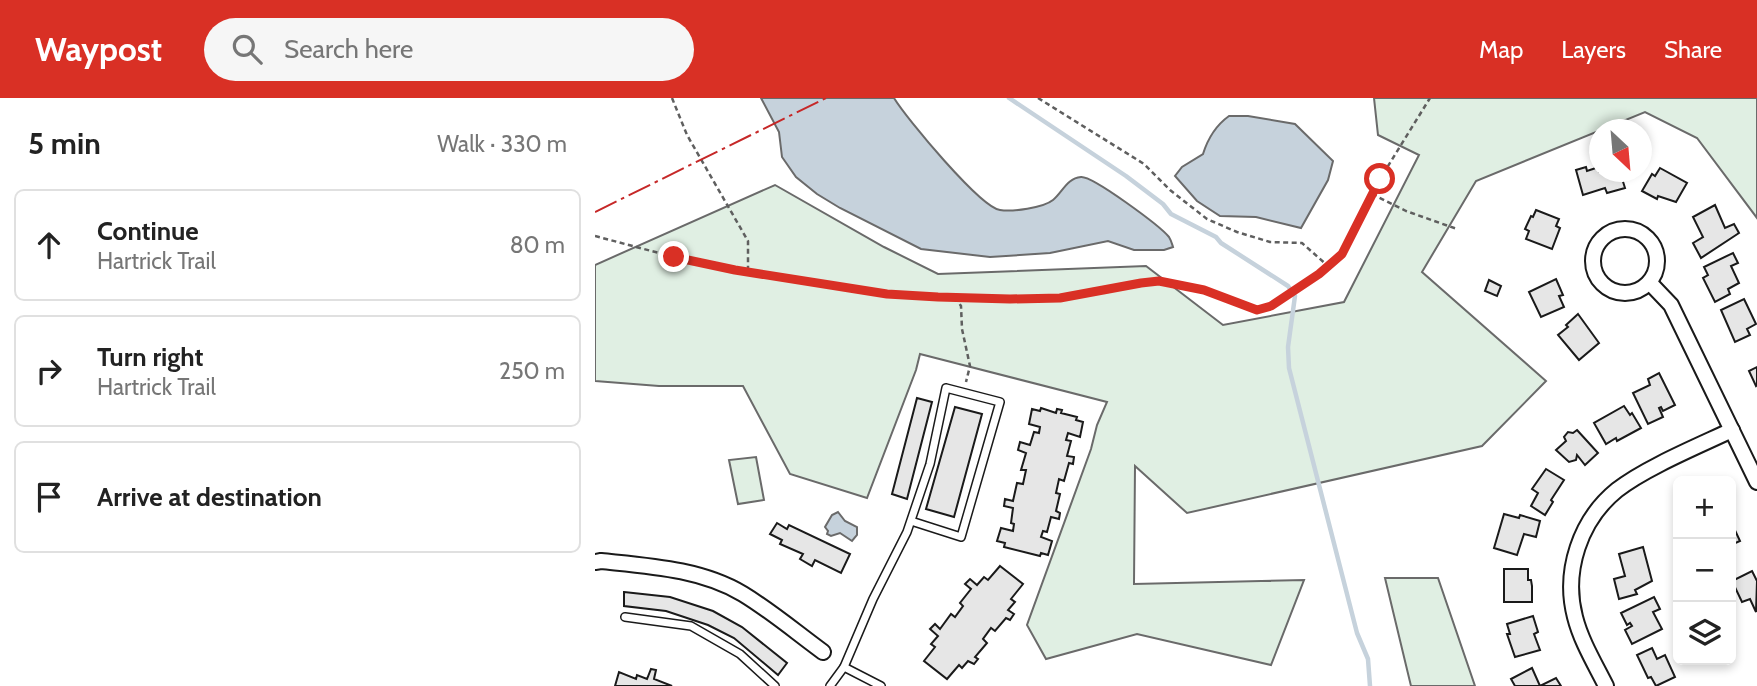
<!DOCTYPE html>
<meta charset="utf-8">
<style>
body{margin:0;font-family:Cabin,sans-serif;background:#f6f6f6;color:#222}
.controls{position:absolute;right:21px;bottom:21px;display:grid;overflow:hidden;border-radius:10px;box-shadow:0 4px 10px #0003}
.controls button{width:63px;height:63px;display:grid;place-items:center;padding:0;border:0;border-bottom:2px solid #e0e0e0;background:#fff;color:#222;font:35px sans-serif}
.compass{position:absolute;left:994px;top:21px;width:63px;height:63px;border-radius:50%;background:#fff;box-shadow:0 4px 10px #0003;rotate:154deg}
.stop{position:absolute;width:21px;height:21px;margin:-16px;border:5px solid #d93025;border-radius:50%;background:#fff}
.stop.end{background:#d93025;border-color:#fff;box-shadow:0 2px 7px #0008}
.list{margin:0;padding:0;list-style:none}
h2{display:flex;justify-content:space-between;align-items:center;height:91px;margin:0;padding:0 28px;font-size:30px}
h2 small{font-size:23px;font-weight:400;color:#767676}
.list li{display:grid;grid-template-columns:46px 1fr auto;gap:21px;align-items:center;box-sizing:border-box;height:112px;margin:0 14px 14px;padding:0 14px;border:2px solid #e0e0e0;border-radius:10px}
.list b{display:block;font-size:26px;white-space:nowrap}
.list p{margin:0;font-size:23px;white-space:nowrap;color:#767676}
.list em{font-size:23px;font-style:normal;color:#767676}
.icon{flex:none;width:38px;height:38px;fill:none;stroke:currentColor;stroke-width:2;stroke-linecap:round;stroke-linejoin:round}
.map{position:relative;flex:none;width:1162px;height:588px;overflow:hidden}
header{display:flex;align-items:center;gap:42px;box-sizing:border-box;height:98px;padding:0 35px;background:#d93025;color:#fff}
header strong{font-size:33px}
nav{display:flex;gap:38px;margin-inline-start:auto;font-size:24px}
.search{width:490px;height:63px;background:#f6f6f6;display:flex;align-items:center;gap:18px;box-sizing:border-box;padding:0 24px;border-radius:38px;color:#767676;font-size:26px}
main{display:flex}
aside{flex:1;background:#fff}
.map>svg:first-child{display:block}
.green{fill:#e0efe3;stroke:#6a6a6a;stroke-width:2}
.water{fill:#c6d2dc;stroke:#6a6a6a;stroke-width:2}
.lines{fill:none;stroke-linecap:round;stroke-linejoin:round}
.stream{stroke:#c6d2dc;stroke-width:4.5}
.building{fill:#e6e6e6;stroke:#1a1a1a;stroke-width:2}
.lane-casing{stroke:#1a1a1a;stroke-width:10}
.street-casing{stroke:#1a1a1a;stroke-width:18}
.path{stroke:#5f5f5f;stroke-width:2.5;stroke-dasharray:5 3.5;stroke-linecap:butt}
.lane{stroke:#fff;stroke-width:7}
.street{stroke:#fff;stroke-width:14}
.power{stroke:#c62828;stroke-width:2;stroke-dasharray:24 5 3.5 5;stroke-linecap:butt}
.route{stroke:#d93025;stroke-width:9}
</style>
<header>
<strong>Waypost</strong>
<div class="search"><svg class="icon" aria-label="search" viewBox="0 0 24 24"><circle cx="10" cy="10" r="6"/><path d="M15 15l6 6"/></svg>Search here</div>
<nav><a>Map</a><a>Layers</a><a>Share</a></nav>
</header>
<main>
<aside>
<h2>5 min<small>Walk · 330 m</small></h2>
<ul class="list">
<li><svg class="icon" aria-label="ahead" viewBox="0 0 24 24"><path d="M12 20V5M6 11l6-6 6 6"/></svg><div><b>Continue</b><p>Hartrick Trail</p></div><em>80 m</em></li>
<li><svg class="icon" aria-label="right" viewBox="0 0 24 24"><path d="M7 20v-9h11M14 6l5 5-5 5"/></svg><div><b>Turn right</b><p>Hartrick Trail</p></div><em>250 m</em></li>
<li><svg class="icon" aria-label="arrive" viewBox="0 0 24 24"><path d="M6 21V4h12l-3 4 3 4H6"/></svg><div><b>Arrive at destination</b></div></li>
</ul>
</aside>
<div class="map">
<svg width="1162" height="588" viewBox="0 0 1162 588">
<rect width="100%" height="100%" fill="#fff"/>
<!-- green -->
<g class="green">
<path d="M779,0H1162V120L1102,40L1050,14L881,83L827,174L951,283L887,348L592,415L540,368L539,486L709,482L676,567L542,536L451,561L432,527L496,351L502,327L512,304L325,256L321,272L272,400L195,376L148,288H64L0,283V167L180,87L289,149L343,176L551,168L628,227L749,204L824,57L783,37Z"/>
<path d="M161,359L169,402L143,406L134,362Z"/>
<path d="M790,480H843L880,588H816Z"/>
</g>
<!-- water -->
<g class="water">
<path d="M166,0H299C311,20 386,110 405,112C417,114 448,110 458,102C467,95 472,80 486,79C498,78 565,128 574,139C576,142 577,146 578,149L569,152H539L513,143L455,155L395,159L326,151L245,110L222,96L201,79L187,59L184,34Z"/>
<path d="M634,18H653L700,26L738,63L733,82L706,130L661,119L625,118L602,103L580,78L587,69L608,56C613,40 620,28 634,18Z"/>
<path d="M243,414L250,423L262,429V437L257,443L245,435L236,438L232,436L233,433L230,429L237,417Z"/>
</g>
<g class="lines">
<!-- stream -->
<path class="stream" d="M414,0L531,78L568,106L576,116L621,139L626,145L693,188L700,198L693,249L694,270L762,535L773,561L775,588"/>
</g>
<!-- building -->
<g class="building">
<path d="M991,69L992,73L1004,69V74H1025L1030,90L1012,95L1010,90L988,97L981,72Z"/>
<path d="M1065,70L1092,85L1081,104L1063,98L1062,101L1047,93L1057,76L1060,78Z"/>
<path d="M1120,107L1130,130L1139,126L1144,135L1106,160L1098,145L1108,139L1098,119Z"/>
<path d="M941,112L964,121L961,128L965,130L957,151L931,141L934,133L930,131L936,118L938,119Z"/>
<path d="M1138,155L1143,165L1136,168L1144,185L1133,191L1135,196L1120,204L1108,180L1113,177L1109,169Z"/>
<path d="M961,181L968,197L964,198L969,209L946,219L934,194Z"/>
<path d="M894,182L906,188L902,198L890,193Z"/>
<path d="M1149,201L1161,226L1152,231L1155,237L1140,244L1126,212Z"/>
<path d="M983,216L1004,245L984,262L963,237L973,229L971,227Z"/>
<path d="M1162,269V287L1161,288L1154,273Z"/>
<path d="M1064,275L1080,307L1068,313L1066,309L1064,310L1068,319L1053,326L1038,295L1055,287L1053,281Z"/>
<path d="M322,300L337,304L312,401L297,396Z"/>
<path d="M1029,308L1035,317L1037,315L1046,330L1022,343L1021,340L1011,346L999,325Z"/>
<path d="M360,309L387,316L359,419L331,411Z"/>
<path d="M446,310L461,315L462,311L467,312L466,315L482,319L481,322L488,324L485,339L473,335L471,342L476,343L472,358L479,359L478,366L474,365L469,383L464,381L461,395L465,396L461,413L465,415L464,421L456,419L452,434L448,433L446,439L457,443L453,457L446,455L445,458L409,449L410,445L402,443L406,430L418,433L419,426L416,425L418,410L409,408L410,401L418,403L422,385L428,386L431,372H426L431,355L423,352L425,344L435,347L439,334L444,335L445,329L434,326L437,311L445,313Z"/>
<path d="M982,332L1003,355L990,367L982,357L981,362L974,364L961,352L971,343L969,339L973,334L978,335Z"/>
<path d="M951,371L969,382L956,402L958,404L950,417L936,408L943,395L937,391Z"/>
<path d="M909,416L924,420L925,417L945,423L941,439L929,436L922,457L899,450Z"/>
<path d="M182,425L192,431L194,427L255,456L246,475L220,462L217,468L205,461L208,456L185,446L187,442L175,436Z"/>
<path d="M1138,428L1145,443L1136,447V429Z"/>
<path d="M1048,449L1057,483L1040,492L1042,496L1024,501L1019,481L1030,478L1024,456Z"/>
<path d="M405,468L428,486L416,501L420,504L413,512L419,516L415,522L411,520L400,533L396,530L388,541L392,545L380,559L383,561L379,566L373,563L367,570L364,567L352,581L329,563L340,549L336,546L343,538L335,531L340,526L345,531L356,516L360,519L368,508L365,505L376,491L370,486L375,481L382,487L389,479L393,482Z"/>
<path d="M909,471H933V482H936L937,488V504H909Z"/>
<path d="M1157,473L1162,483L1161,514L1155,501L1147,504L1137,483Z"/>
<path d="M29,494L75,499L118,513L147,529L192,565L183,577L139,540L113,527L71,513L29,508Z"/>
<path d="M1059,499L1065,511L1058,514L1067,531L1037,546L1030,532L1037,528L1035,525L1032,527L1026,515Z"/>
<path d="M938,518L943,534L939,536L945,552L920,559L912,536H915L912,526Z"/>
<path d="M1057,550L1062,561L1070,557L1080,579L1061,588L1056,579L1053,580L1042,557Z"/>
<path d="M937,570L945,588L961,580L966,588H920L916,581Z"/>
<path d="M56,571L61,572L59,581L77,588H20L24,574L41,581L42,577L52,581Z"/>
</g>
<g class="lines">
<!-- lane casing -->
<g class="lane-casing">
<g id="lane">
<path d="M30,519L96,528L145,556L180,588"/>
<path d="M249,569L278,501L312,434L335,366L351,290L405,304L366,439L316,423"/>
<path d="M235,588L249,569L286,588"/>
</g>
</g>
<!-- street casing -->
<g class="street-casing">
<g id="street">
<circle cx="1030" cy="163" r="32"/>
<path d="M1055,185L1076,207L1162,384"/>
<path d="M0,464L6,463C54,468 107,471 148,496C176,513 202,535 228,554"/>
<path d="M1011,588C1000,566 986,543 980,519C968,473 985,422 1022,392C1050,370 1103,348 1137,332"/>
</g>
</g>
<!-- path -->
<g class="path">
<path d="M77,0L92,37L153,143V174"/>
<path d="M443,0L549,66L575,92L612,121L642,134L675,144L707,145L733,168"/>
<path d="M777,96L811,113L862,131"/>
<path d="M0,138L79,159L140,172L292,196L415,201L465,200L546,185L564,183L609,192L662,212L676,208L724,176L747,156L785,81L835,0"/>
<path d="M360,199L366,208L367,231L375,268L371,284"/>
</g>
<!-- lane -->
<use href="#lane" class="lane"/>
<!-- street -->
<use href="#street" class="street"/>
<!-- power -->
<path class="power" d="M0,114L231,0"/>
</g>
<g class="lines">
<!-- route -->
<path class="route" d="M79,159L140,172L292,196L343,199L415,201L465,200L546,185L564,183L609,192L662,212L676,208L724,176L747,156L785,81"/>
</g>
</svg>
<div class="controls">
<button>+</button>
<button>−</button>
<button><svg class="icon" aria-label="layers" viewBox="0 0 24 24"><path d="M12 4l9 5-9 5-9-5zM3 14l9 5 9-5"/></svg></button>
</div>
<svg class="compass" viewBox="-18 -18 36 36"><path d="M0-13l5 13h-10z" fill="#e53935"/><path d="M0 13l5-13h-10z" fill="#767676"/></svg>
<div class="stop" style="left:785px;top:81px"></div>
<div class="stop end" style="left:79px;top:159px"></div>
</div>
</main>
